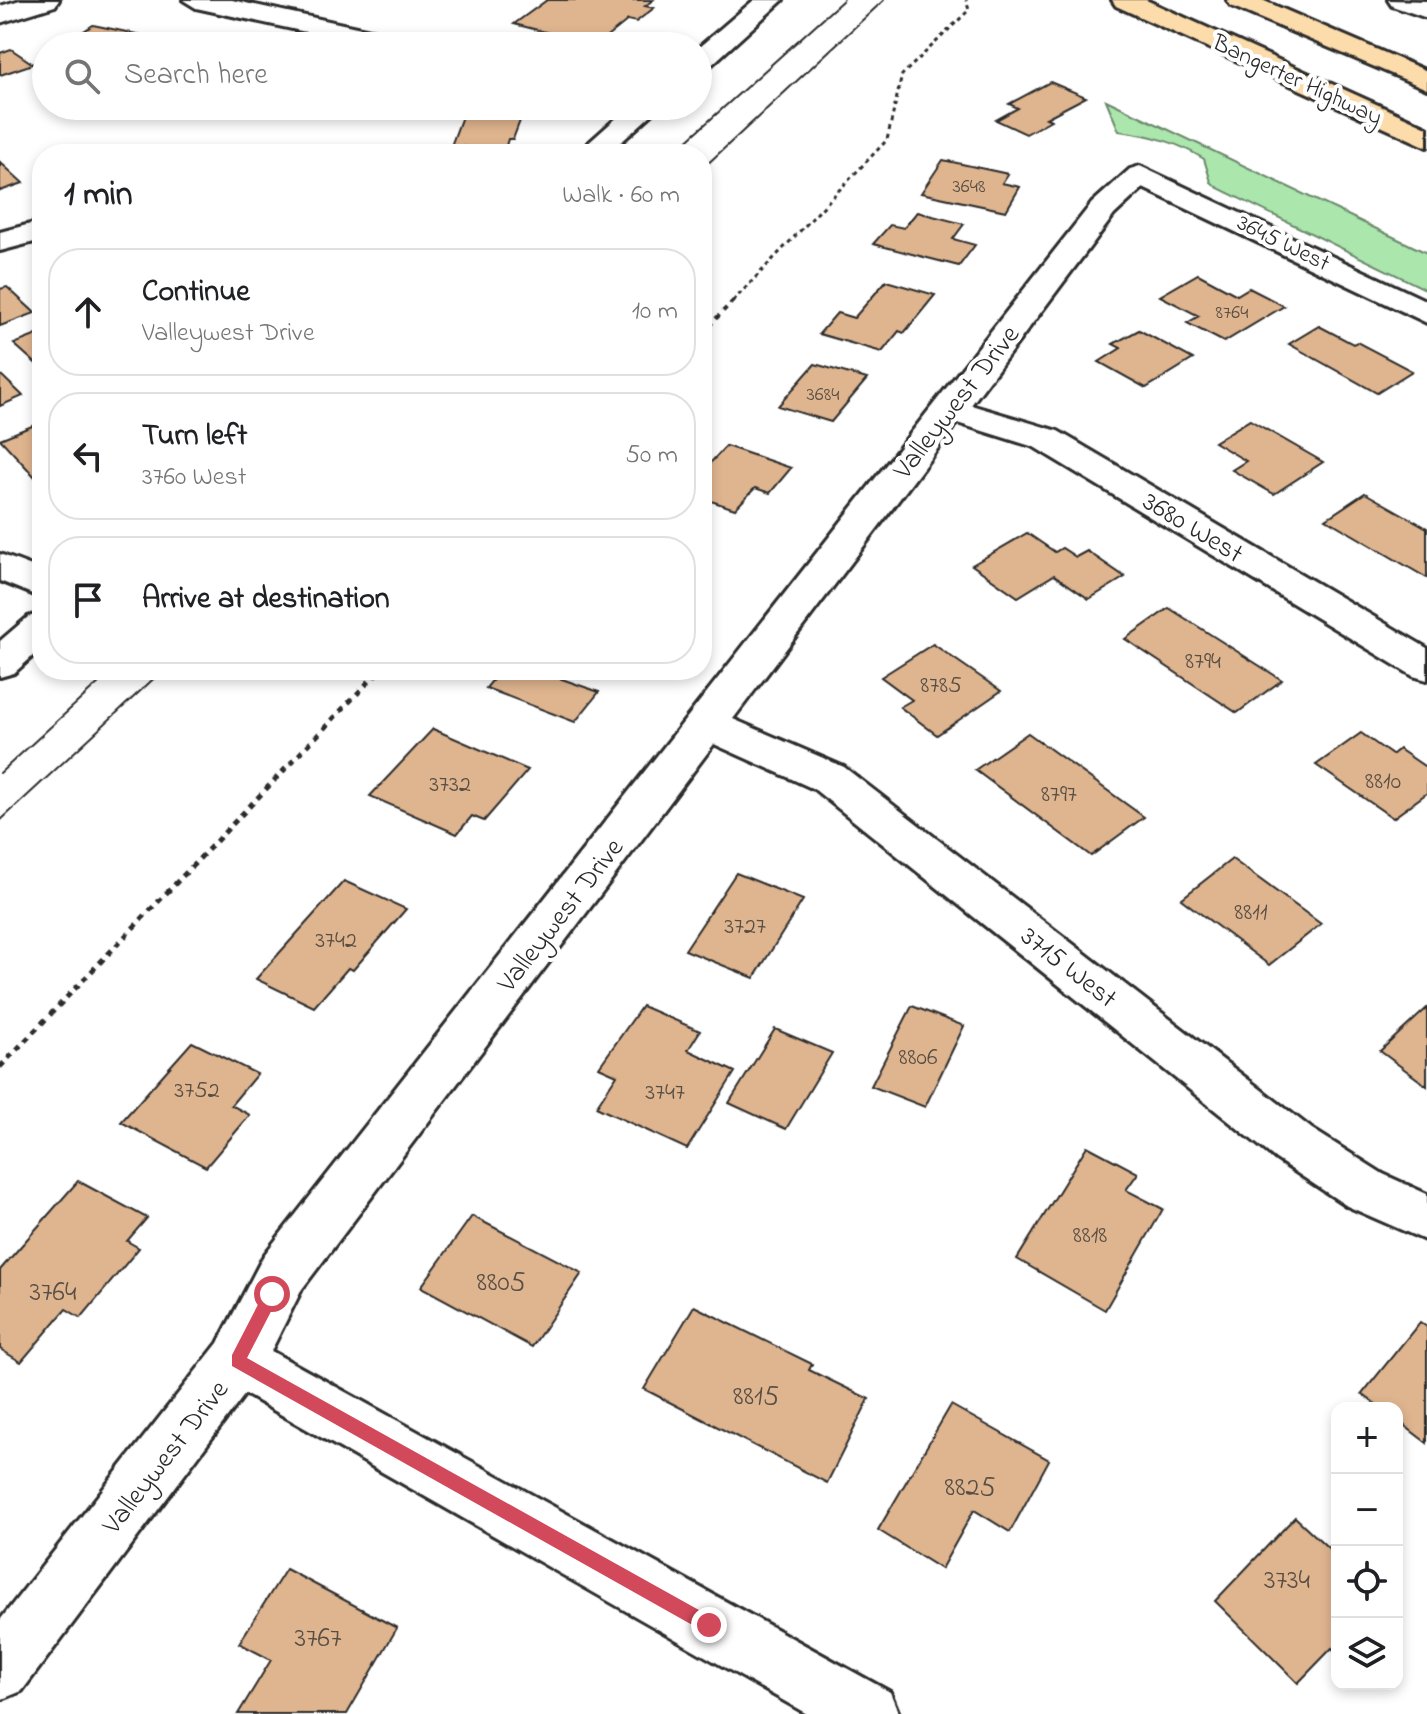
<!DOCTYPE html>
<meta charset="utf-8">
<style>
body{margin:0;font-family:"Indie Flower",sans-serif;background:#f2f2f2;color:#202124}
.controls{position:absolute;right:24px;bottom:24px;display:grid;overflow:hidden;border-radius:16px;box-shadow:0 4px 12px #0003}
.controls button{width:72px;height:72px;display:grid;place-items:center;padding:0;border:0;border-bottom:2px solid #e0e0e0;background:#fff;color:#202124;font:40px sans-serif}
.stop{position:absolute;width:24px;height:24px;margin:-18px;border:6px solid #d1495b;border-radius:50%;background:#fff}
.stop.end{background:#d1495b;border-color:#fff;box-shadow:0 2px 8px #0008}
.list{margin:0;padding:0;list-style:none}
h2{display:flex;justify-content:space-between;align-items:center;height:104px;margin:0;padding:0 32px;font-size:34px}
h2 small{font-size:26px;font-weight:400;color:#757577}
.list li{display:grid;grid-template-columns:52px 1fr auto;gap:24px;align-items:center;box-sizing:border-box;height:128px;margin:0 16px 16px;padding:0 16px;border:2px solid #e0e0e0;border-radius:32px}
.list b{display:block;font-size:30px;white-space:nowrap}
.list p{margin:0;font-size:26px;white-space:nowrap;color:#757577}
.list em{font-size:26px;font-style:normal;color:#757577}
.icon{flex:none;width:44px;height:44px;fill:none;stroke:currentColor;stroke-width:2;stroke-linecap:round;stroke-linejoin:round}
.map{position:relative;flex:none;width:1427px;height:1714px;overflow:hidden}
.search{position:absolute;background:#fff;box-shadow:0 4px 12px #0003;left:32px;top:32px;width:680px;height:88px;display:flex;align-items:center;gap:20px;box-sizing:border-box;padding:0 28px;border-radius:44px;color:#757577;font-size:30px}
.panel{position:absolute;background:#fff;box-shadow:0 4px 12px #0003;left:32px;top:144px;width:680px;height:536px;border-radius:32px}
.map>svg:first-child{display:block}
.green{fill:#abe6ac;stroke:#6b886c;stroke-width:2}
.building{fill:#dfb58f;stroke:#2b2b2b;stroke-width:2}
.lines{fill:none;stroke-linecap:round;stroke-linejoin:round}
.minor-casing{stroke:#2b2b2b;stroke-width:6}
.tertiary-casing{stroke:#2b2b2b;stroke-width:6}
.motorway-casing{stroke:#2b2b2b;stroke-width:6}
.path-far2{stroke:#2b2b2b;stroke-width:3;stroke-dasharray:4 4;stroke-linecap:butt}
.path-far1{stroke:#2b2b2b;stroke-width:4;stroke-dasharray:5 5;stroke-linecap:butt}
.path{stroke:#2b2b2b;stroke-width:5;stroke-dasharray:6 6;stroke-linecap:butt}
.minor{fill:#fff;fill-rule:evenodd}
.tertiary{fill:#fff;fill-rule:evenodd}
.motorway{fill:#fddcac;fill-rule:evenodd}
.tram{stroke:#2b2b2b;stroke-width:2}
.route{fill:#d1495b}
.labels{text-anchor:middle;stroke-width:8;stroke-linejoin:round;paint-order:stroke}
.far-number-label{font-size:20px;fill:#584e44}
.far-street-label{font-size:24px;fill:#2b2b2b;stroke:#fff}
.number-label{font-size:24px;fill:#584e44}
.street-label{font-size:28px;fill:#2b2b2b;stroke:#fff}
.near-number-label{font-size:28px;fill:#584e44}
</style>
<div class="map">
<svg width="1427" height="1714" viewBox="0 0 1427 1714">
<rect width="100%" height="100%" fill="#fff"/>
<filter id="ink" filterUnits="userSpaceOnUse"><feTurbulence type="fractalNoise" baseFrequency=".0125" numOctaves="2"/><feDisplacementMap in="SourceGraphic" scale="16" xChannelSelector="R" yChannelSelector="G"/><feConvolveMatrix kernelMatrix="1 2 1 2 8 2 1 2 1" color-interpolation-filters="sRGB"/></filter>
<g filter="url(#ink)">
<!-- green -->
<path class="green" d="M1106,100L1427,253V290L1218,188L1211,182L1204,159C1177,142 1151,135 1119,131Z"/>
<!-- building -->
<g class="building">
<path d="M547,0H653L645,6L654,8L636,22L628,20L597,45L514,24Z"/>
<path d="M93,25L156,38L145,46H85L67,42Z"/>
<path d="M11,49L33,64L0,75V53Z"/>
<path d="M1050,82L1086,97L1046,118L1051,120L1026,134L996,120L1018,108L1009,104Z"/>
<path d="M464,111L508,113L507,118H521L513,139H508L505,149L451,146Z"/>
<path d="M943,160L1008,174L1002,183L1020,187L1006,211L921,193Z"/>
<path d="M0,162L23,183L0,191Z"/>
<path d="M917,212L964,224L953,239L975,245L959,266L873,244L890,225L904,228Z"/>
<path d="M1198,274L1237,295L1249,288L1284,306L1224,342L1187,323L1199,316L1160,296Z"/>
<path d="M886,281L935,295L904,333L899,331L882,352L819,334L837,313L854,318Z"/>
<path d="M7,287L35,313L0,326V289Z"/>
<path d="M1319,326L1353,344L1357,342L1412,371L1377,393L1289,344Z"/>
<path d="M1139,330L1193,359L1146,388L1099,362L1121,348L1113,344Z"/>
<path d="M42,333V369L14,344Z"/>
<path d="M815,364L867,379L831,422L778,406Z"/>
<path d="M0,374L23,396L0,406Z"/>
<path d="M1250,420L1323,462L1274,494L1232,470L1246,461L1214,442Z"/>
<path d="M42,422V476L36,478L0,439Z"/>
<path d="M726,446L791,468L770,493L755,488L735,509L702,498V472Z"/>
<path d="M1365,493L1427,528V578L1326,519Z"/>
<path d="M1027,533L1055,552L1062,548L1076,557L1087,551L1125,577L1089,599L1054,575L1018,597L972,565Z"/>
<path d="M1169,608L1282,680L1237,713L1125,639Z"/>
<path d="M933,644L1001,691L937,735L900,707L912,700L881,677Z"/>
<path d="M501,670H566L559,678L599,692L575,722L486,688Z"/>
<path d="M433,729L528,770L484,821L472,816L457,834L370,796Z"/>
<path d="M1028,733L1144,817L1091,856L975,770Z"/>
<path d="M1361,733L1392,755L1399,749L1427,768V793L1393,818L1316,765Z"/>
<path d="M1232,859L1321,924L1269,965L1181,899Z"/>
<path d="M736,873L803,900L754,978L685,950Z"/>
<path d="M344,881L406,909L353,970L348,968L314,1007L256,979Z"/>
<path d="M642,1006L700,1031L688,1050L735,1072L687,1149L596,1107L617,1075L599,1067Z"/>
<path d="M912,1006L964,1026L925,1107L871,1086Z"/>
<path d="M1427,1008V1086L1380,1051Z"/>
<path d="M775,1029L832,1053L786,1129L729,1103Z"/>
<path d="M192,1042L257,1074L231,1105L250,1115L206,1167L121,1122Z"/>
<path d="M1087,1146L1138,1173L1126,1190L1163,1209L1105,1310L1017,1259Z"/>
<path d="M78,1181L147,1218L127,1241L139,1248L81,1318L66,1309L21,1362L0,1349V1270Z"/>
<path d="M472,1216L582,1273L532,1347L421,1287Z"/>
<path d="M694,1306L812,1364L809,1370L869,1399L827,1483L644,1389Z"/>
<path d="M1420,1322L1427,1327V1443L1397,1420V1408H1381L1362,1394Z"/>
<path d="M951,1405L1049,1460L1010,1532L974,1510L941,1569L878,1530Z"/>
<path d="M1295,1517L1337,1556V1653L1332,1648L1298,1683L1215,1601Z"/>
<path d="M286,1569L397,1628L347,1714H238L271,1660L239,1643Z"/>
</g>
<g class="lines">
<!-- minor casing -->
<g class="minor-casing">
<g id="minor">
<path d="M20,0H59L55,6L0,23V6Z"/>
<path d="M183,0H232L407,38L417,40L420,46H370L196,8Z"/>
<path d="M1388,0L1427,1V18L1392,6Z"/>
<path d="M1140,166L1427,301V323L1143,188L1114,215L971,405L1058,431L1427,648V680L1413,676L1034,447L957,423L733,719L844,767L1312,1129L1383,1174L1427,1194V1241L1347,1206L1276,1159L814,789L714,744L302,1289L271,1351L890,1692L899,1714H807L245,1394L22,1691L0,1700V1620L218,1343L264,1255L1092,203L1130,169Z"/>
<path d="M42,221V240L0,251V232Z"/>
<path d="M0,554L42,570V598L0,581Z"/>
</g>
</g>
<!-- tertiary casing -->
<g class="tertiary-casing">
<g id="tertiary">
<path d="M754,0H783L708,68L698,70V48Z"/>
<path d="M630,106H661L608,154H576Z"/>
<path d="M42,613V648L14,673L0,677V641L28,617Z"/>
</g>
</g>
<!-- motorway casing -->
<g class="motorway-casing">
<g id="motorway">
<path d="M1112,0H1146L1427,127V147L1116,6Z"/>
<path d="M1227,0H1262L1427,71V89L1231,6Z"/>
</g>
</g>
<!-- path-far2 -->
<path class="path-far2" d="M733,301L887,140L902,75L969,10L966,0"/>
<!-- path-far1 -->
<g class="path-far1">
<path d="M702,333L735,299"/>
<path d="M376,674L380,670"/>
</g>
<!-- path -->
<path class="path" d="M0,1067L378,672"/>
<!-- minor -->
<use href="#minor" class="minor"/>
<!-- tertiary -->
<use href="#tertiary" class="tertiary"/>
<!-- motorway -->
<use href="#motorway" class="motorway"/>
<!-- tram -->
<g class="tram">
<path d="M672,154L843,0"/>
<path d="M702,169L884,0"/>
<path d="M0,773L113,670"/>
<path d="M0,821L163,670"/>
</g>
</g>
</g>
<!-- route -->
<path class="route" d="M272,1287L280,1294L247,1358L715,1619V1631H703L232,1366V1355L266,1289Z"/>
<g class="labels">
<!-- far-number labels -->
<g class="far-number-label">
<text x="969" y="192">3648</text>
<text x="1232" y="318">8764</text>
<text x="823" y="400">3684</text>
</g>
<!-- far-street labels -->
<g class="far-street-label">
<text transform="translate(1298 79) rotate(25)" y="8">Bangerter Highway</text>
<text transform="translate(1284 242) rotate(26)" y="8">3645 West</text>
</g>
<!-- number labels -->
<g class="number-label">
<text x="1203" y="668">8794</text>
<text x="941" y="692">8785</text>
<text x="1383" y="788">8810</text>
<text x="450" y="791">3732</text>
<text x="1059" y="801">8797</text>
<text x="1251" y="919">8811</text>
<text x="745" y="933">3727</text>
<text x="336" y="947">3742</text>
<text x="918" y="1064">8806</text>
<text x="197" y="1097">3752</text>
<text x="665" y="1099">3747</text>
<text x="1090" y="1242">8818</text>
</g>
<!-- street labels -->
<g class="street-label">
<text transform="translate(955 401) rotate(-52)" y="10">Valleywest Drive</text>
<text transform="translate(1194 526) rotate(31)" y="10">3680 West</text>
<text transform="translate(559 914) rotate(-52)" y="10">Valleywest Drive</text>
<text transform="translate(1070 966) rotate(38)" y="10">3715 West</text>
<text transform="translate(164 1456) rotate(-52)" y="10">Valleywest Drive</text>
</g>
<!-- near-number labels -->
<g class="near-number-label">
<text x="501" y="1290">8805</text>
<text x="53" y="1300">3764</text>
<text x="756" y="1404">8815</text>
<text x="970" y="1495">8825</text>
<text x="1287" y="1588">3734</text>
<text x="318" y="1646">3767</text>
</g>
</g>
</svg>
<div class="controls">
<button>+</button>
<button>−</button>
<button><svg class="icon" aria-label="locate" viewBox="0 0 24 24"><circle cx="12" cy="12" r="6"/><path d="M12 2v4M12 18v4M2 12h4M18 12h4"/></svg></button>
<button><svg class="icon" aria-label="layers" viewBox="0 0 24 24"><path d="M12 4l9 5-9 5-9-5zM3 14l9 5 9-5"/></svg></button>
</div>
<div class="stop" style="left:272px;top:1294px"></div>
<div class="stop end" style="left:709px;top:1625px"></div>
<div class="search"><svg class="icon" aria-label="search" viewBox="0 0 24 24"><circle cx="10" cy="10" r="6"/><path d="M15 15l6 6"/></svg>Search here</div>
<section class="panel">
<h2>1 min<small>Walk · 60 m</small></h2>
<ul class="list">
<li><svg class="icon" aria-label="ahead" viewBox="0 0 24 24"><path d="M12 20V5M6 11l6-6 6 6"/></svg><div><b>Continue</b><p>Valleywest Drive</p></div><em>10 m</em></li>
<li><svg class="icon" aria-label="left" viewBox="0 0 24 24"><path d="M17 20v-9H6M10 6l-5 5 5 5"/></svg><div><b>Turn left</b><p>3760 West</p></div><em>50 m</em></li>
<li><svg class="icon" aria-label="arrive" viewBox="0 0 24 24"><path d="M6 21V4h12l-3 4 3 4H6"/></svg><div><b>Arrive at destination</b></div></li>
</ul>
</section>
</div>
